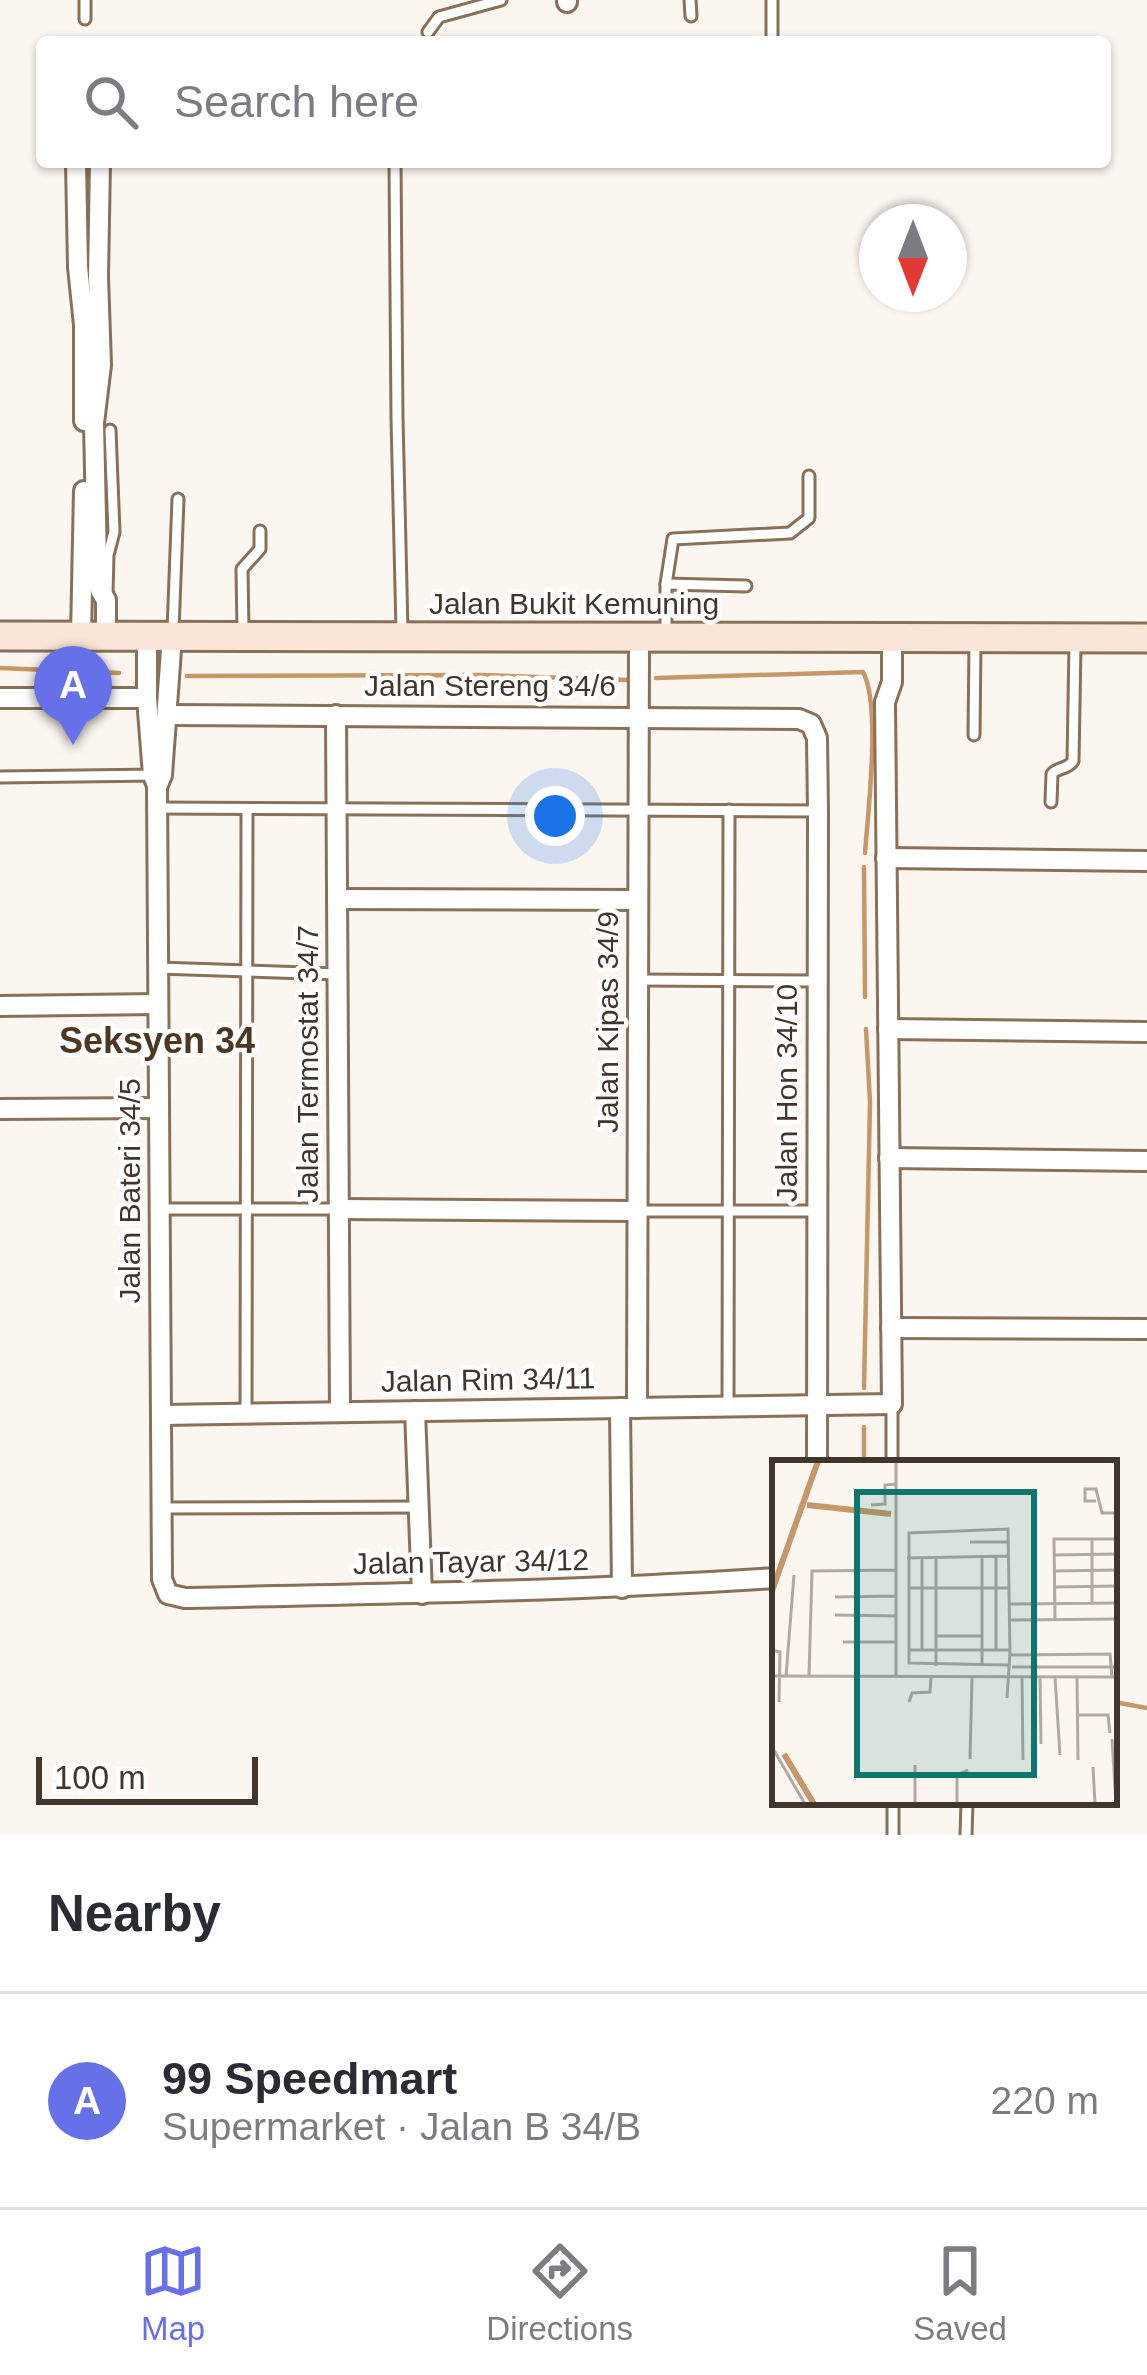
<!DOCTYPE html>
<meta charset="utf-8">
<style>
body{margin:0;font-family:Arial,sans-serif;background:#f7f7f7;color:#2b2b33}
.compass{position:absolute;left:859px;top:204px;width:108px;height:108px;border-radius:50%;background:#fff;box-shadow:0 3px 9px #0004;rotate:180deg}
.scale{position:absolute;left:36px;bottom:30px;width:222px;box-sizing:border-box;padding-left:12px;border:6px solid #41362c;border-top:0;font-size:33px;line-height:42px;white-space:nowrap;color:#41362c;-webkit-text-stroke:9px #fff;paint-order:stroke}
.you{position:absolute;left:555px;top:816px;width:42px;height:42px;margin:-30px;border:9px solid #fff;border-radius:50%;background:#1a73e8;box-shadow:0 0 0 18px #1a73e833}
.badge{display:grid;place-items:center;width:78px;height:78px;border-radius:50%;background:#6670e9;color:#fff;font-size:39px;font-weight:700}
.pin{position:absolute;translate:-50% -99px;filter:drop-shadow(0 3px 6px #0008)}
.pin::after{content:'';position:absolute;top:63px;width:42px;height:36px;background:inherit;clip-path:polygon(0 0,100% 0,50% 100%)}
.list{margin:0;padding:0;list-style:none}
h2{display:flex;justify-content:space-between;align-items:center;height:156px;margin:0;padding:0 48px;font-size:51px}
h2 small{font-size:39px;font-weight:400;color:#7c7c81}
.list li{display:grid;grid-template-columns:78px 1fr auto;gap:36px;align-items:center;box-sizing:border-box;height:216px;padding:0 48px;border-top:3px solid #e1e1e2}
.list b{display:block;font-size:45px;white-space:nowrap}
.list p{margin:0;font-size:39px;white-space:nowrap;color:#7c7c81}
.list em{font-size:39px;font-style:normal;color:#7c7c81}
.icon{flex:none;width:66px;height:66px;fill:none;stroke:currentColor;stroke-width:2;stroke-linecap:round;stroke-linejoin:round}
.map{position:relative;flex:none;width:1147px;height:1835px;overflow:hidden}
.search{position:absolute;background:#fff;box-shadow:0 3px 9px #0004;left:36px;right:36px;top:36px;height:132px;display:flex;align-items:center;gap:30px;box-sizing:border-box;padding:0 42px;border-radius:12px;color:#7c7c81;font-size:45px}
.sheet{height:372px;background:#fff}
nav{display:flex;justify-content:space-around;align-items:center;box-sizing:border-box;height:168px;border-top:3px solid #e1e1e2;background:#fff;font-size:33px;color:#7c7c81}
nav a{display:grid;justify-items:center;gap:6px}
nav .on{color:#6670e9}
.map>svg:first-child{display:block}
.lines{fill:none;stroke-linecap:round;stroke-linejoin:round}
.stream{stroke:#c69768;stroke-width:4.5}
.service-casing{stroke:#887059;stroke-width:15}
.minor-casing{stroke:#887059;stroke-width:24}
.secondary-casing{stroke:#887059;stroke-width:33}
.service{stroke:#fff;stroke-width:9}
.minor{stroke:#fff;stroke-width:18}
.secondary{stroke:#f8e7d6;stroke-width:27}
.labels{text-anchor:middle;stroke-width:9;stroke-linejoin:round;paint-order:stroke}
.street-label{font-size:30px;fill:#41362c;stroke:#fff}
.quarter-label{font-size:36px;font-weight:bold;fill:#4d3722;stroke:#fff}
.inset-river{fill:none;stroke:#c69768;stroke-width:6}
.inset-road{fill:none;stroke:#b1a9a2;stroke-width:3}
.view{fill:#0f766e;fill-opacity:0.15;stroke:#0f766e;stroke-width:6}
.inset-edge{fill:none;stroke:#41362c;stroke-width:6}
</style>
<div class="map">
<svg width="1147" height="1835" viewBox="0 0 1147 1835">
<rect width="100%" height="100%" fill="#fcf6f1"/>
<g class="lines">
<!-- stream -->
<g class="stream">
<path d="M0,668L119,673"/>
<path d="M187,676L482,675L628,680"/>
<path d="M656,678L863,672C881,705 868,812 865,853"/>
<path d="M864,867L865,997"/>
<path d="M864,1388L870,1102L866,1029"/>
<path d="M864,1427V1463"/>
<path d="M1114,1702L1147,1708"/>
</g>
<!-- service casing -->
<g class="service-casing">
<g id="service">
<path d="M85,0V19"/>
<path d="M690,0L691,16"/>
<path d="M772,0V42"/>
<path d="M428,32L439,17L501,0"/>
<path d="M395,162L397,418L402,631"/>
<path d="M666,584L746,586"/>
<path d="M107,594L108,555L114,532L110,430"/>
<path d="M173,631L178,499"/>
<path d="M243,631L242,569L260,549V531"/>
<path d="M666,632V584L673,539L790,533L809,518V476"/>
<path d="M974,735L975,644"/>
<path d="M0,777L157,775"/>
<path d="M1051,802L1052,774C1057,767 1067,770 1073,761L1075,644"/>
<path d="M157,808L818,811"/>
<path d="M158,968L338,974"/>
<path d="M638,980L818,981"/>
<path d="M160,1209H339"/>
<path d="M638,1211H817"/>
<path d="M892,1404V1463"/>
<path d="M728,1406L729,810"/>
<path d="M246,1414L247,809"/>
<path d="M161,1508L419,1507"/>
<path d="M893,1802V1835"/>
<path d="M966,1835L967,1802"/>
</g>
</g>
<!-- minor casing -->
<g class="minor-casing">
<g id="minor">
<path d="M567,0V2"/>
<path d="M76,162L78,267L84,325V421"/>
<path d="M100,162L98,277L101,365L94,423L97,565L100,590L106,600V636"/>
<path d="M81,636L84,491"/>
<path d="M147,636V698L153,775L156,783"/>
<path d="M172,636L162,775L157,787L162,1579L168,1594L185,1598C382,1594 578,1591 775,1578"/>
<path d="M0,698H147"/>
<path d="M168,715L799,719L811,724L817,738L818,811L817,1463"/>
<path d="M336,715L340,1412"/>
<path d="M886,858L1147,861"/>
<path d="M337,899L638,900"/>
<path d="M0,1006L158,1004"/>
<path d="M888,1029L1147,1032"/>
<path d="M0,1109L159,1108"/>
<path d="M889,1158L1147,1161"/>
<path d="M339,1209L638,1211"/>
<path d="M891,1328L1147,1329"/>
<path d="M620,1408L622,1588"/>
<path d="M637,1408L639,637"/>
<path d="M415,1411L422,1594"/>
<path d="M161,1415L892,1404L885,702L892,682V638"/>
</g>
</g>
<!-- secondary casing -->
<g class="secondary-casing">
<path id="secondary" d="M0,636L1147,638"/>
</g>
<!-- service -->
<use href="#service" class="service"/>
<!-- minor -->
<use href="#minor" class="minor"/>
<!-- secondary -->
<use href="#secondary" class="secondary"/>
</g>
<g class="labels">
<!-- street labels -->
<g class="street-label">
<text x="574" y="614">Jalan Bukit Kemuning</text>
<text x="490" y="696">Jalan Stereng 34/6</text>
<text transform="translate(608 1022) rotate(-90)" y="10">Jalan Kipas 34/9</text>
<text transform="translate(308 1064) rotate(-90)" y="10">Jalan Termostat 34/7</text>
<text transform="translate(787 1093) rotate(-90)" y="10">Jalan Hon 34/10</text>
<text transform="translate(130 1191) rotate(-90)" y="10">Jalan Bateri 34/5</text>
<text transform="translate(488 1380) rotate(-1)" y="10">Jalan Rim 34/11</text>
<text transform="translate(471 1562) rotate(-1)" y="10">Jalan Tayar 34/12</text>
</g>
<!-- quarter labels -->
<g class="quarter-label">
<text x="157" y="1053">Seksyen 34</text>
</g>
</g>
<!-- overview -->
<g transform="translate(772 1460)">
<rect width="345" height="345" fill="#fcf6f1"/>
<path class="inset-river" d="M35,45L119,54M0,131L46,1M12,294L42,344"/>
<path class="inset-road" d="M124,1V217M324,41H313V29H324L330,53H345M99,45L113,44V25L124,24M320,79V143M198,82H237M282,95L345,94M210,97V205M135,98L237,96M282,111L345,110M283,127L345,126M136,128H238M63,137L125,136M238,144L345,143M63,155L125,156M238,160L345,159M283,160L282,79H345M164,176H210M71,182H125M0,190L8,192L7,242M136,190H238M150,190V98M224,190V97M237,195L338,194L340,217M164,206V98M240,207H342M0,216L345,217M14,216L22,115M37,216L40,111L125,110M250,217L251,300M268,217L269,284M283,217L288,295M305,217L306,300M235,238L238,193L236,69L137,73V203L236,205M137,242L140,233L158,232L159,217M305,255H336L338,273M340,279L344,344M0,287L33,344M198,299L200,217M143,305V344M321,307L323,344M185,344V315L196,310"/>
<path class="view" d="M85,32H262V315H85Z"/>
<rect width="345" height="345" class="inset-edge"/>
</g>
</svg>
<svg class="compass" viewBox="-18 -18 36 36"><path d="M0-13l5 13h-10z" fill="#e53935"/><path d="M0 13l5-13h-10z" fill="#7c7c81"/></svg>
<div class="scale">100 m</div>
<div class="you"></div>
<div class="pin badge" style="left:73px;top:745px">A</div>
<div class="search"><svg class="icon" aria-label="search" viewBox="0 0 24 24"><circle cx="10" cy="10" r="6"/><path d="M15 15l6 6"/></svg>Search here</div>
</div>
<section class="sheet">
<h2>Nearby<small></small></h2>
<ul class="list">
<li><span class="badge">A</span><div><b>99 Speedmart</b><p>Supermarket · Jalan B 34/B</p></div><em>220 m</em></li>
</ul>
</section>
<nav>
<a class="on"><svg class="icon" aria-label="map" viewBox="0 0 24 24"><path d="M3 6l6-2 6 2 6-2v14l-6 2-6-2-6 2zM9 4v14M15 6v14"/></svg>Map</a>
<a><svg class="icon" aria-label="directions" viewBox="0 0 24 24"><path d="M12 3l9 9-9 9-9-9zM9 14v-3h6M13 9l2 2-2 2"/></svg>Directions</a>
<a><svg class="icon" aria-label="saved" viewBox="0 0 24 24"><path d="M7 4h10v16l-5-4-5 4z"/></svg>Saved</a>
</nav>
